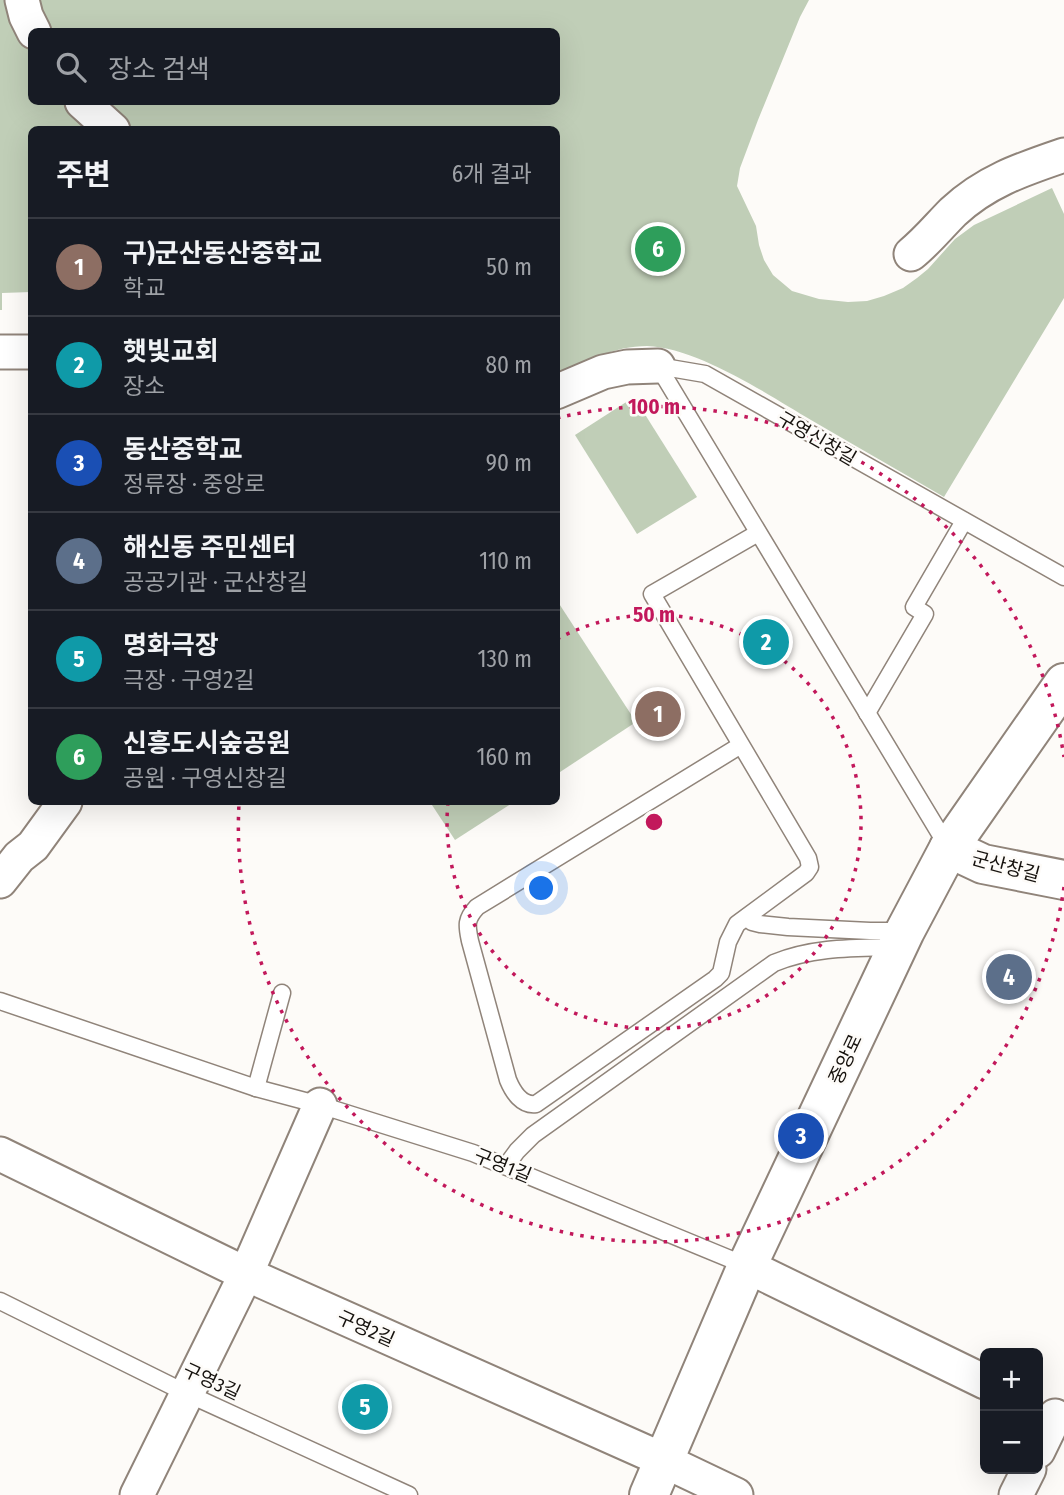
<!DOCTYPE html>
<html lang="ko">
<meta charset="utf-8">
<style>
body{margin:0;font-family:"Fira Sans Condensed","Noto Sans KR",sans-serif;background:#242831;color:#f1f3f6}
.controls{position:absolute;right:21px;bottom:21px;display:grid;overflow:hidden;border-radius:10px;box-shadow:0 7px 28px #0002}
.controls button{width:63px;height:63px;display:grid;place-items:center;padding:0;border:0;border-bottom:2px solid #363941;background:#171b24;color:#f1f3f6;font:35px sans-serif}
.you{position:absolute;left:542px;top:889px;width:24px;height:24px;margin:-18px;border:5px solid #fff;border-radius:50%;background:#1a73e8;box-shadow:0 0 0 10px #1a73e833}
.badge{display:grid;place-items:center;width:46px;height:46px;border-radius:50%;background:#629025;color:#fff;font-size:23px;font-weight:700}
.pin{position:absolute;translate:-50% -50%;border:4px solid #fff;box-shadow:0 2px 7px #0006}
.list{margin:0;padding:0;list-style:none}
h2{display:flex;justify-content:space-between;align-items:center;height:91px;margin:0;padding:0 28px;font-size:30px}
h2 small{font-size:23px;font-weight:400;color:#9ea1a6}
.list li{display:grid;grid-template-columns:46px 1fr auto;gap:21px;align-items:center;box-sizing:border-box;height:98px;padding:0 28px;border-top:2px solid #363941}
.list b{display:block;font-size:26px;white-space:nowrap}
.list p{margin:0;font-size:23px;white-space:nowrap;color:#9ea1a6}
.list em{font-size:23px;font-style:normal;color:#9ea1a6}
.icon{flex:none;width:38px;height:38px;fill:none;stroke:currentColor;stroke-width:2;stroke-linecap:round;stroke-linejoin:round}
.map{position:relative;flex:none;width:1064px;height:1495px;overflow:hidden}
.search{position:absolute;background:#171b24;box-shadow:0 7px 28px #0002;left:28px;top:28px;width:532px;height:77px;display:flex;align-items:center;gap:18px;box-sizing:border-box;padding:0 24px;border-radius:10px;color:#9ea1a6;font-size:26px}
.panel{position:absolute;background:#171b24;box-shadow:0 7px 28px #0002;left:28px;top:126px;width:532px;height:679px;border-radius:10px}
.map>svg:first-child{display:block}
.green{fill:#c0ceb7;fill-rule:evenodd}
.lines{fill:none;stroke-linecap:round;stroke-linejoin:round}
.lane-casing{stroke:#90847a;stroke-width:19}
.street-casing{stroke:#90847a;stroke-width:37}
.secondary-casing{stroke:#90847a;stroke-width:42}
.lane{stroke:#fff;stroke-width:16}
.street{stroke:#fff;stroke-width:33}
.secondary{stroke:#fff;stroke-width:38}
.ring{fill:none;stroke:#c2185b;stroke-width:3.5;stroke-dasharray:3.5 7}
.labels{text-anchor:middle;stroke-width:5;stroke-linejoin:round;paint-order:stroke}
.street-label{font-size:19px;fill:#15110d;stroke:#fdfbf8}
.centre{fill:#c2185b;stroke:#fdfbf8;stroke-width:3.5}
.ring-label{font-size:21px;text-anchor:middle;font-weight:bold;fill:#c2185b;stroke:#fdfbf8;stroke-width:5;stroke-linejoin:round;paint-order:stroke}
</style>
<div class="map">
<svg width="1064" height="1495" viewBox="0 0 1064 1495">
<rect width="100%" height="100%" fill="#fdfbf8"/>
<!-- green -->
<g class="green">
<path d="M0,0H809L800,17L758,120L740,168L737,186L756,226L759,245L764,260L773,275L792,291L819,299L848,302L867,301L884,296L903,288L917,278L928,269L955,239L974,225L1052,188L1064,214V298L944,497C900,471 855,446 811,420C767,394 698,348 647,346C615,346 585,361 557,374L556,130H32L31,292L2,293V310H0ZM32,32H556V102H32Z"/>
<path d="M634,397L697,497L637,534L575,435Z"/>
<path d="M556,599L636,722L557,774H556Z"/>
<path d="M430,802H514L455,840Z"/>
</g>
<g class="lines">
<!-- lane casing -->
<g class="lane-casing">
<g id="lane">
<path d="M658,366L948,847"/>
<path d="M658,366L705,374L1064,577"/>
<path d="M867,713L925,614L914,607L964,521"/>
<path d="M741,745L477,907C465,920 467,926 470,941L508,1080C513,1092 522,1106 536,1104L715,979L721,973L728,942L737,924L806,873L810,867L808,858L652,594L758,533"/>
<path d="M747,917L752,922L760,924L788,927L870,931H903"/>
<path d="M0,1001L256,1088L320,1105L473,1153L747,1266"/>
<path d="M256,1088L282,993"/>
<path d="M506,1166L517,1151L533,1135L774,963C813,947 853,948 895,947"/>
<path d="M0,1301L188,1394L409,1495"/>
</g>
</g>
<!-- street casing -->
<g class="street-casing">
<g id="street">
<path d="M22,0L26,16L34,32"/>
<path d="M82,102L113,130"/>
<path d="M911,254C927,241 939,226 953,212C986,181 1023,169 1064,155"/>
<path d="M0,352H32"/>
<path d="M556,392L603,372L627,367L658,366"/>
<path d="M0,881L19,857L33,846L65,802"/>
<path d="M0,1154L246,1274L650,1454L736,1495"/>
<path d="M747,1266L985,1382"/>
<path d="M1038,1451L1055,1416"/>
<path d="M137,1495L246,1274L320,1105"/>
<path d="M1016,1495L1029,1469"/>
</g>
</g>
<!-- secondary casing -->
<g class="secondary-casing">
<g id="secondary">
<path d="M949,848L983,864L1064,880"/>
<path d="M649,1495L747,1266L905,931L949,848L1064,683"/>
</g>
</g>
<!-- lane -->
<use href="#lane" class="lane"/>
<!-- street -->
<use href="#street" class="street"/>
<!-- secondary -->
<use href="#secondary" class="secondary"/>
</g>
<!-- distance rings -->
<g class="ring">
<path d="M557 639A207 207 0 1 1 448 802"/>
<path d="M1064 887A415 415 0 0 1 239 804M557 418A415 415 0 0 1 1064 757"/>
</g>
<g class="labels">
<!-- street labels -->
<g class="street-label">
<text transform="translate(817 438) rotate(30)" y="7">구영신창길</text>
<text transform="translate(1006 866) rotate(15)" y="7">군산창길</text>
<text transform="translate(845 1059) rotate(-65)" y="7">중앙로</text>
<text transform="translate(503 1165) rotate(22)" y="7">구영1길</text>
<text transform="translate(366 1328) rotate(24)" y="7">구영2길</text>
<text transform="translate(212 1381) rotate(25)" y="7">구영3길</text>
</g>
</g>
<circle cx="654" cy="822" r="10" class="centre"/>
<g class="ring-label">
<text x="654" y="414">100 m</text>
<text x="654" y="622">50 m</text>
</g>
</svg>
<div class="controls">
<button>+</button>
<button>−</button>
</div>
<div class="you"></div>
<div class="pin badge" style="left:658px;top:714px;background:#8d6e63">1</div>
<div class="pin badge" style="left:766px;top:642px;background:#0f9aa8">2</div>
<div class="pin badge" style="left:801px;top:1136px;background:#1a4fb4">3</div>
<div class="pin badge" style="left:1009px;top:977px;background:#5c6f8a">4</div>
<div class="pin badge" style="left:365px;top:1407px;background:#0f9aa8">5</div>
<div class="pin badge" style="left:658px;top:249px;background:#2e9e5b">6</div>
<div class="search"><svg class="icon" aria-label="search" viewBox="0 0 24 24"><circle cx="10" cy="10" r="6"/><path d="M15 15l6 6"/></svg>장소 검색</div>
<section class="panel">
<h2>주변<small>6개 결과</small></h2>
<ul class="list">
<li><span class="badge" style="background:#8d6e63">1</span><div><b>구)군산동산중학교</b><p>학교</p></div><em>50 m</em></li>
<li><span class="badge" style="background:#0f9aa8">2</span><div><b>햇빛교회</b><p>장소</p></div><em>80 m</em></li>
<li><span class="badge" style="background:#1a4fb4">3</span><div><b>동산중학교</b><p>정류장 · 중앙로</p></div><em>90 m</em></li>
<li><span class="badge" style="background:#5c6f8a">4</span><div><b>해신동 주민센터</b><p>공공기관 · 군산창길</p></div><em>110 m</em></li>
<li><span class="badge" style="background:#0f9aa8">5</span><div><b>명화극장</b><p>극장 · 구영2길</p></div><em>130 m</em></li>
<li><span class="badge" style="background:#2e9e5b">6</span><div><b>신흥도시숲공원</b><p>공원 · 구영신창길</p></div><em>160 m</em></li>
</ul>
</section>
</div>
